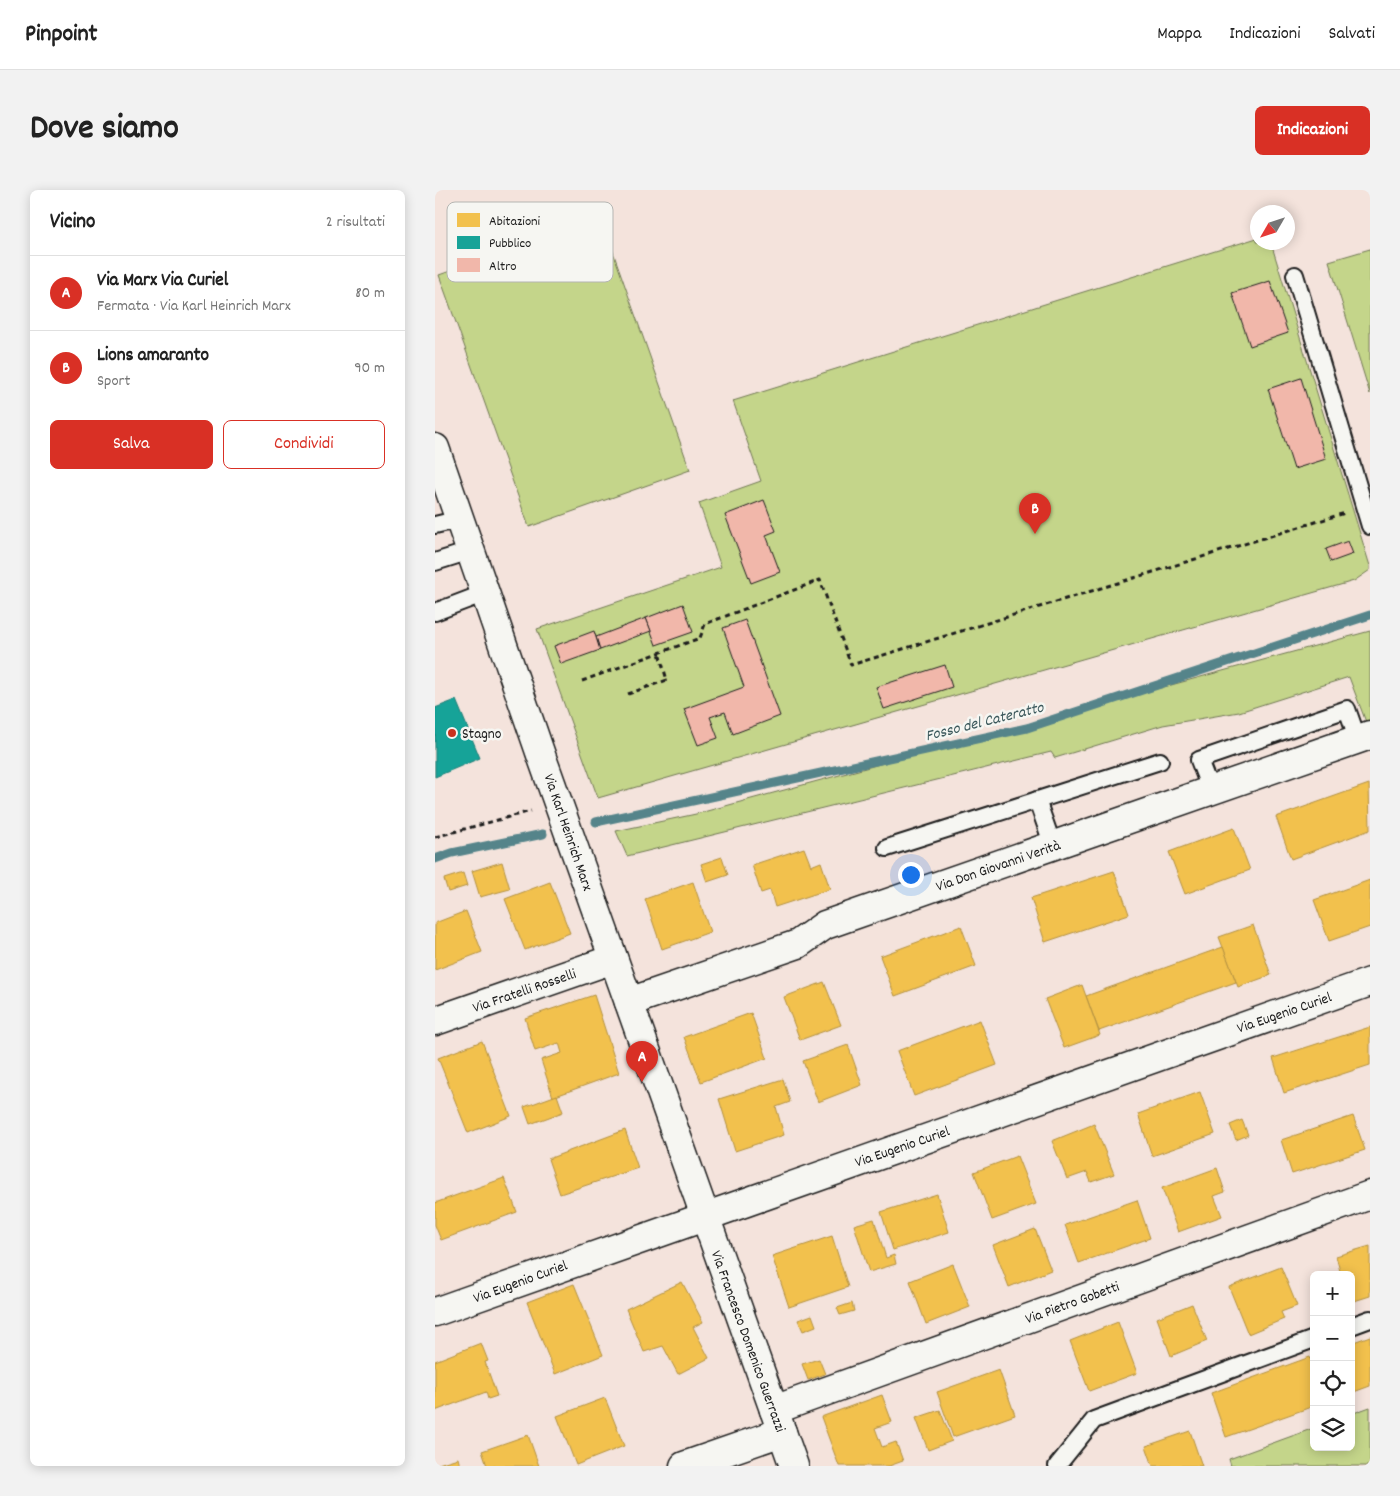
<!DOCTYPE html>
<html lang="it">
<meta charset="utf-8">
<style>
body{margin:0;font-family:Dekko,sans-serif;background:#f2f2f2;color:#222}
.controls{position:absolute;right:15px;bottom:15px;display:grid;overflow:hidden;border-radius:8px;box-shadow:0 2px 12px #0003}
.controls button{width:45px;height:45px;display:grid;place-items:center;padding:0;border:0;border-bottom:1px solid #e0e0e0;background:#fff;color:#222;font:25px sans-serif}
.compass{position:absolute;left:815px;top:15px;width:45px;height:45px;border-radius:50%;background:#fff;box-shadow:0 2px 12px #0003;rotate:231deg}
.you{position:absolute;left:475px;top:684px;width:18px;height:18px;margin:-12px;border:4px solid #fff;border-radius:50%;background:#1a73e8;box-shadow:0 0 0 8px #1a73e833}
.badge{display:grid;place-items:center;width:32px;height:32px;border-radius:50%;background:#d93025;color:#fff;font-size:16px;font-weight:700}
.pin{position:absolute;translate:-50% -41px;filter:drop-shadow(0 1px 2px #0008)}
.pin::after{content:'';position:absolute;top:26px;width:18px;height:15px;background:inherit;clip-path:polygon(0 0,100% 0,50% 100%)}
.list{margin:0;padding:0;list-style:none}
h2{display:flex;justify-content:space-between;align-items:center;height:65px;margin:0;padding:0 20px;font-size:21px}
h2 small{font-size:16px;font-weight:400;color:#767676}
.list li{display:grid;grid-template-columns:32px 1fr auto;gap:15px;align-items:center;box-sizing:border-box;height:75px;padding:0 20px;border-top:1px solid #e0e0e0}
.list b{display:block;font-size:19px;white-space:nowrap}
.list p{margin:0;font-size:16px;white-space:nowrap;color:#767676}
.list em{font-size:16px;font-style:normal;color:#767676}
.actions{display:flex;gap:10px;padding:15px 20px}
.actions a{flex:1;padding:11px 0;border:1px solid #d93025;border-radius:8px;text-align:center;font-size:18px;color:#d93025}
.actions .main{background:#d93025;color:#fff}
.icon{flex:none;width:28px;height:28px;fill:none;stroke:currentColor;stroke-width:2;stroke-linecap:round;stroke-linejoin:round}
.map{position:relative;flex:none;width:935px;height:1276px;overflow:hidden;border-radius:8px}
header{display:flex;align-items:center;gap:30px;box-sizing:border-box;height:70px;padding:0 25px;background:#fff;border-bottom:1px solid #e0e0e0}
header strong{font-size:24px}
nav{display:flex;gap:28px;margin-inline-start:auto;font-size:18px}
.intro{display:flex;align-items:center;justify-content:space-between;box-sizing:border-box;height:120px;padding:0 30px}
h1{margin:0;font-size:35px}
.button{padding:12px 22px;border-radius:8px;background:#d93025;color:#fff;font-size:18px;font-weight:700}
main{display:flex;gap:30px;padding:0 30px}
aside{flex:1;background:#fff;border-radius:8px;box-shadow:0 2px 12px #0003}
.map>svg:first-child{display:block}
.green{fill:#c4d58a;stroke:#707853}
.homes{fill:#f2c14e;stroke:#b2903f}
.public{fill:#17a398;stroke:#187a73}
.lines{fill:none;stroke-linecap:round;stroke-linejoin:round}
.stream{stroke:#54848a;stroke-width:9}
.building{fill:#f1b7aa;stroke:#1c1c1c}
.lane-casing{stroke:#1c1c1c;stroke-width:20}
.street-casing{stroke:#1c1c1c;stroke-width:31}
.secondary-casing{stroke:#1c1c1c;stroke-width:31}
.path{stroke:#1c1c1c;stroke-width:3;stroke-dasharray:5 4;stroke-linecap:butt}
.lane{stroke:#f6f6f2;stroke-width:16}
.street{stroke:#f6f6f2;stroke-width:28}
.secondary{stroke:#f6f6f2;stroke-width:28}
.poi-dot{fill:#c8321e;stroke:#f6f6f2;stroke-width:2}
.labels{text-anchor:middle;stroke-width:5;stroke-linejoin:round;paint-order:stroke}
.poi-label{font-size:15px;fill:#1c1c1c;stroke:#f6f6f2;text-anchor:start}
.street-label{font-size:15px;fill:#1c1c1c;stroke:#f6f6f2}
.water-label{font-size:16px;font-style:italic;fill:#3d595c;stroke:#f6f6f2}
.key{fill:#f6f6f2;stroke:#b5b5b2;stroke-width:1}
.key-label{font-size:14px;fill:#1c1c1c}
</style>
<header>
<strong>Pinpoint</strong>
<nav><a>Mappa</a><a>Indicazioni</a><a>Salvati</a></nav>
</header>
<div class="intro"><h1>Dove siamo</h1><a class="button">Indicazioni</a></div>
<main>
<aside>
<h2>Vicino<small>2 risultati</small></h2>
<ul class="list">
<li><span class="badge">A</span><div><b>Via Marx Via Curiel</b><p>Fermata · Via Karl Heinrich Marx</p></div><em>80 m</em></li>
<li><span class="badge">B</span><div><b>Lions amaranto</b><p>Sport</p></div><em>90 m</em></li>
</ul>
<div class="actions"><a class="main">Salva</a><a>Condividi</a></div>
</aside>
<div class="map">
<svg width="935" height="1276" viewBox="0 0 935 1276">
<rect width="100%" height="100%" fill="#f4e3dc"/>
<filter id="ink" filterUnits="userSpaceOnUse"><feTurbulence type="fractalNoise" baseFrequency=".02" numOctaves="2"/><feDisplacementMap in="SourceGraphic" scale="10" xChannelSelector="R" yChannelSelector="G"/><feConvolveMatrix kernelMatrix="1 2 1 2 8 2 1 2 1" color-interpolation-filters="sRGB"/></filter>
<g filter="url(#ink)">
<!-- green -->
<g class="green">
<path d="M166,28L255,280L94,337L4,85Z"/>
<path d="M822,48V52L836,53L935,376V380L919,391L163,608L102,439L286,377L264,313L326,291L298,211Z"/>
<path d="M935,59V204L894,71Z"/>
<path d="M935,441V531L931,532L914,487L804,522L728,535L620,568L616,562L192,666L181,641L261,624Z"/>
<path d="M935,1217V1276H796L794,1269L879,1238V1257H916V1224Z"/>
</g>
<!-- homes -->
<g class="homes">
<path d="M934,594L935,640L856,669L841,627Z"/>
<path d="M799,638L815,680L750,704L734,662Z"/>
<path d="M369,658L376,676L386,672L395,699L340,717L335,700L326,703L317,675Z"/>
<path d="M287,667L293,685L272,692L266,674Z"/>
<path d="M67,672L75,699L45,707L37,681Z"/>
<path d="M679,681L694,724L610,752L596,708Z"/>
<path d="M28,683L32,696L13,702L9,689Z"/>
<path d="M935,690V737L894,751L879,710Z"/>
<path d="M115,692L135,743L90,760L70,709Z"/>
<path d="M258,692L275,742L227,759L210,709Z"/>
<path d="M31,721L47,762L0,780V733Z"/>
<path d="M818,735L836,785L803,797L784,747Z"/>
<path d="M526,736L541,776L460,806L445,766Z"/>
<path d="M788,757L801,792L664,841L651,806Z"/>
<path d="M389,792L406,835L365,850L349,807Z"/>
<path d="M647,795L665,845L629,858L610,809Z"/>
<path d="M159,805L184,883L118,907L106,870L127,863L124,853L100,861L90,828Z"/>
<path d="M316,823L332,868L266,892L249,847Z"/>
<path d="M545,830L562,875L479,906L462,861Z"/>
<path d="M935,837V875L849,903L838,868Z"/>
<path d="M47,851L76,926L33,943L3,868Z"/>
<path d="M413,855L427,895L383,912L368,871Z"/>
<path d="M348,889L355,912L341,917L349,945L300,961L284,909Z"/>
<path d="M765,902L780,944L717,966L703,924Z"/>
<path d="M122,905L128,922L95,934L89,917Z"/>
<path d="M918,926L930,960L857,984L846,950Z"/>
<path d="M807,930L813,945L801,950L795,935Z"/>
<path d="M659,934L679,984L656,992L652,982L632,989L617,951Z"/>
<path d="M190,940L203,978L125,1004L113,969Z"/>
<path d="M582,966L601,1014L557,1030L539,982Z"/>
<path d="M782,978L790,1002L779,1006L787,1026L743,1042L727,998Z"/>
<path d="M69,988L82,1022L6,1050L0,1035V1013Z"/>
<path d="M502,1004L514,1042L458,1060L446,1022Z"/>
<path d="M702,1010L715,1048L644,1073L630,1035Z"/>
<path d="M439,1029L451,1068L459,1065L461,1074L434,1082L419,1035Z"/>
<path d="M600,1039L616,1080L574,1097L558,1055Z"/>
<path d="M397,1046L413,1097L354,1117L337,1066Z"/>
<path d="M935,1056V1106L916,1112V1085H906L901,1066Z"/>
<path d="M518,1074L535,1117L491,1134L475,1091Z"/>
<path d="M846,1077L862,1116L846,1122L849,1129L813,1144L794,1097Z"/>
<path d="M247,1092L268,1132L258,1137L274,1168L243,1184L228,1156L209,1162L191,1119Z"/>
<path d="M139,1094L168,1165L120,1184L92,1112Z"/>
<path d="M417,1113L419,1121L405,1125L402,1118Z"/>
<path d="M757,1114L772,1151L736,1166L722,1128Z"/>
<path d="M377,1125L381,1136L368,1141L363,1130Z"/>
<path d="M683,1132L702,1183L654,1201L635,1151Z"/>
<path d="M935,1146V1196L916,1203V1153Z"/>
<path d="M46,1153L53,1171L50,1172L62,1206L53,1209L51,1202L0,1221V1171Z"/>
<path d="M875,1167L879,1179V1216L791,1247L776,1203Z"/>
<path d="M384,1169L390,1184L373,1190L367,1174Z"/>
<path d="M564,1180L580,1225L518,1247L502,1202Z"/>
<path d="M447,1205L457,1232L440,1238L447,1257L461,1252L468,1271L454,1276H404L386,1227Z"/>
<path d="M170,1208L189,1256L141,1275L122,1226Z"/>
<path d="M505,1220L517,1251L493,1260L481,1228Z"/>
<path d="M755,1241L767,1276H718L711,1256Z"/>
<path d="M93,1245L104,1276H52L47,1261Z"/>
<path d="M23,1268L25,1276H0V1275Z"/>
</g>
<!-- public -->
<path class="public" d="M21,510L45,568L0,587V518Z"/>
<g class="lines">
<!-- stream -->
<g class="stream">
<path d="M161,632L592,538L935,425"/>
<path d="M0,669L17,663L108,644"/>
</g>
</g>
<!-- building -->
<g class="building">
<path d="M835,91L853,143L815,156L797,103Z"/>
<path d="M866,188L891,269L859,279L833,199Z"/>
<path d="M329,310L341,341L331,345L345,382L316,393L290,325Z"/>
<path d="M913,351L918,364L896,372L891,359Z"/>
<path d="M248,414L258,442L221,455L211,428Z"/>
<path d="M211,428L216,441L165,460L161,447Z"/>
<path d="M310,430L345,526L298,544L290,522L275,527L283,548L263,555L249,519L309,497L288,438Z"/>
<path d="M159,441L165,460L126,474L119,456Z"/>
<path d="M510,475L517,497L449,519L441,497Z"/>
</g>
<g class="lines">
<!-- lane casing -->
<g class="lane-casing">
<g id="lane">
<path d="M860,85L935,336"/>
<path d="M0,335L25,329"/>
<path d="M0,372L35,361"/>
<path d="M0,422L50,403"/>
<path d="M776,601L764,570L912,519L923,550"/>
<path d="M602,610L618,656"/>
<path d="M452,658L725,571"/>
<path d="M916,1136L935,1129"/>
<path d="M622,1276L659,1230L879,1149"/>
</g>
</g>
<!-- street casing -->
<g class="street-casing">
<g id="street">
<path d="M194,812L363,754L390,735L935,545"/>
<path d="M0,831L178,769"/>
<path d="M0,1122L935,792"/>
<path d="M339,1220L935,1005"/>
<path d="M249,1276L347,1242"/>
</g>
</g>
<!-- secondary casing -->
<g class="secondary-casing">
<path id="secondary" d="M0,258L106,565L359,1276"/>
</g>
<!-- path -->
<g class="path">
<path d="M147,491L265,448L270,434L385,390L416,475L910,323"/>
<path d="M193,504L232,490L224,463"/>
<path d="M0,647L96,621"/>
</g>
<!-- lane -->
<use href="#lane" class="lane"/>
<!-- street -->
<use href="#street" class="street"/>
<!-- secondary -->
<use href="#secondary" class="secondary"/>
</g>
</g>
<!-- markers -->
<circle class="poi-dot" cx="17" cy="543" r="5"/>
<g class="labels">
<!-- poi labels -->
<g class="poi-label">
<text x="27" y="548">Stagno</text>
</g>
<!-- street labels -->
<g class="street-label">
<text transform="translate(134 642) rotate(71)" y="5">Via Karl Heinrich Marx</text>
<text transform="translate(563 675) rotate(-19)" y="5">Via Don Giovanni Verità</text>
<text transform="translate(89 800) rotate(-19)" y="5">Via Fratelli Rosselli</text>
<text transform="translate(849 822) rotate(-19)" y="5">Via Eugenio Curiel</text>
<text transform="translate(467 956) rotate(-19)" y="5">Via Eugenio Curiel</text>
<text transform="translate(85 1091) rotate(-20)" y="5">Via Eugenio Curiel</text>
<text transform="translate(637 1112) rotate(-20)" y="5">Via Pietro Gobetti</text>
<text transform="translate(314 1151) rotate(70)" y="5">Via Francesco Domenico Guerrazzi</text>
</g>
<!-- water labels -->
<g class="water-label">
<text transform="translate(549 530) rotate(-14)" y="6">Fosso del Cateratto</text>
</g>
</g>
<!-- legend -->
<rect x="12" y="12" width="166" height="80" rx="8" class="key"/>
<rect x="22" y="23" width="23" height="14" fill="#f2c14e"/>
<rect x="22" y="46" width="23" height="13" fill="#17a398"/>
<rect x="22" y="68" width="23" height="14" fill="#f1b7aa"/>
<g class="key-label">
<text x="54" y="35">Abitazioni</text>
<text x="54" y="57">Pubblico</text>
<text x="54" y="80">Altro</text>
</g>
</svg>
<div class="controls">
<button>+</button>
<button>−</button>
<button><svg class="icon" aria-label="locate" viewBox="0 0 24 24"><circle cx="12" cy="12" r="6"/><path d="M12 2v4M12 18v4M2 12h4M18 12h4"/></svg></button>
<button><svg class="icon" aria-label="layers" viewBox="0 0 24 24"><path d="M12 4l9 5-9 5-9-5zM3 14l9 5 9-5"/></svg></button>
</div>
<svg class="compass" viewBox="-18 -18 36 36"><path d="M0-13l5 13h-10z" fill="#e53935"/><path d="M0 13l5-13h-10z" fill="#767676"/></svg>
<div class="you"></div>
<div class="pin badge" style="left:207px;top:892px">A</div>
<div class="pin badge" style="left:600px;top:344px">B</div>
</div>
</main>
